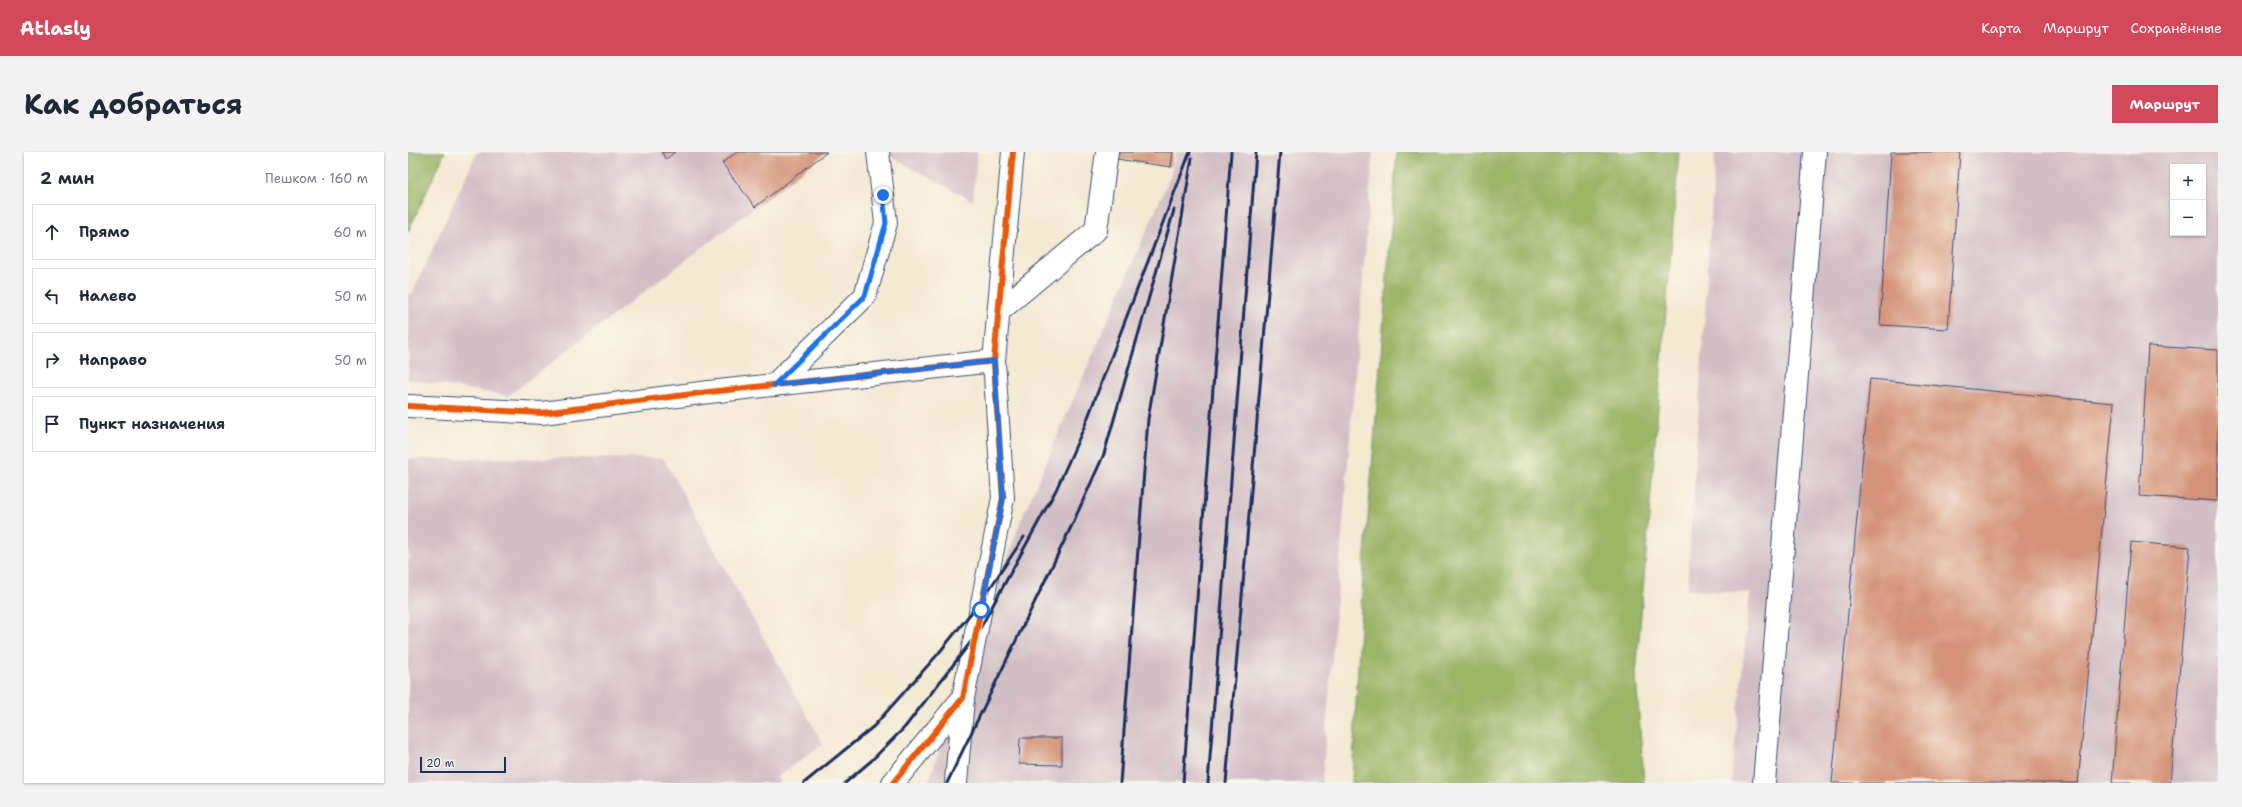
<!DOCTYPE html>
<html lang="ru">
<meta charset="utf-8">
<style>
body{margin:0;font-family:"Shantell Sans",sans-serif;background:#f2f2f3;color:#1f2937}
.controls{position:absolute;right:12px;top:12px;display:grid;overflow:hidden;border-radius:0px;box-shadow:0 1px 3px #0004}
.controls button{width:36px;height:36px;display:grid;place-items:center;padding:0;border:0;border-bottom:1px solid #e0e1e3;background:#fff;color:#1f2937;font:20px sans-serif}
.scale{position:absolute;left:12px;bottom:10px;width:86px;box-sizing:border-box;padding-left:4px;border:2px solid #1b2f5e;border-top:0;font-size:11px;line-height:14px;white-space:nowrap;color:#1b2f5e;-webkit-text-stroke:3px #fbf7ec;paint-order:stroke}
.stop{position:absolute;width:12px;height:12px;margin:-9px;border:3px solid #1a73e8;border-radius:50%;background:#fff}
.stop.end{background:#1a73e8;border-color:#fff;box-shadow:0 1px 4px #0008}
.list{margin:0;padding:0;list-style:none}
h2{display:flex;justify-content:space-between;align-items:center;height:52px;margin:0;padding:0 16px;font-size:17px}
h2 small{font-size:13px;font-weight:400;color:#747a83}
.list li{display:grid;grid-template-columns:26px 1fr auto;gap:12px;align-items:center;box-sizing:border-box;height:56px;margin:0 8px 8px;padding:0 8px;border:1px solid #e0e1e3;border-radius:0px}
.list b{display:block;font-size:15px;white-space:nowrap}
.list em{font-size:13px;font-style:normal;color:#747a83}
.icon{flex:none;width:22px;height:22px;fill:none;stroke:currentColor;stroke-width:2;stroke-linecap:round;stroke-linejoin:round}
.map{position:relative;flex:none;width:1810px;height:631px;overflow:hidden;border-radius:0px}
header{display:flex;align-items:center;gap:24px;box-sizing:border-box;height:56px;padding:0 20px;background:#d1495b;color:#fff}
header strong{font-size:19px}
nav{display:flex;gap:22px;margin-inline-start:auto;font-size:14px}
.intro{display:flex;align-items:center;justify-content:space-between;box-sizing:border-box;height:96px;padding:0 24px}
h1{margin:0;font-size:28px}
.button{padding:10px 18px;border-radius:0px;background:#d1495b;color:#fff;font-size:14px;font-weight:700}
main{display:flex;gap:24px;padding:0 24px}
aside{flex:1;background:#fff;border-radius:0px;box-shadow:0 1px 3px #0004}
.map>svg:first-child{display:block}
.industrial{fill:#d2bec5;fill-rule:evenodd}
.forest{fill:#9cb667;stroke:#5c7262}
.building{fill:#d49379}
.lines{fill:none;stroke-linecap:round;stroke-linejoin:round}
.minor-casing{stroke:#3c4b6f;stroke-width:24}
.minor{stroke:#fff;stroke-width:22}
.rail{stroke:#1b2f5e;stroke-width:3}
.cycleway-casing{stroke:#fbf7ec;stroke-width:8}
.cycleway{stroke:#e8590c;stroke-width:6}
.route{stroke:#1a73e8;stroke-width:5}
</style>
<header>
<strong>Atlasly</strong>
<nav><a>Карта</a><a>Маршрут</a><a>Сохранённые</a></nav>
</header>
<div class="intro"><h1>Как добраться</h1><a class="button">Маршрут</a></div>
<main>
<aside>
<h2>2 мин<small>Пешком · 160 m</small></h2>
<ul class="list">
<li><svg class="icon" aria-label="ahead" viewBox="0 0 24 24"><path d="M12 20V5M6 11l6-6 6 6"/></svg><div><b>Прямо</b></div><em>60 m</em></li>
<li><svg class="icon" aria-label="left" viewBox="0 0 24 24"><path d="M17 20v-9H6M10 6l-5 5 5 5"/></svg><div><b>Налево</b></div><em>50 m</em></li>
<li><svg class="icon" aria-label="right" viewBox="0 0 24 24"><path d="M7 20v-9h11M14 6l5 5-5 5"/></svg><div><b>Направо</b></div><em>50 m</em></li>
<li><svg class="icon" aria-label="arrive" viewBox="0 0 24 24"><path d="M6 21V4h12l-3 4 3 4H6"/></svg><div><b>Пункт назначения</b></div></li>
</ul>
</aside>
<div class="map">
<svg width="1810" height="631" viewBox="0 0 1810 631">
<rect width="100%" height="100%" fill="#fbf7ec"/>
<filter id="ink" filterUnits="userSpaceOnUse"><feTurbulence type="fractalNoise" baseFrequency=".025" numOctaves="2"/><feDisplacementMap in="SourceGraphic" scale="8" xChannelSelector="R" yChannelSelector="G"/><feConvolveMatrix kernelMatrix="1 2 1 2 8 2 1 2 1" color-interpolation-filters="sRGB"/></filter>
<filter id="wash" filterUnits="userSpaceOnUse"><feTurbulence type="fractalNoise" baseFrequency=".012" numOctaves="4" result="noise"/><feDisplacementMap in="SourceGraphic" scale="16" xChannelSelector="R" yChannelSelector="G"/><feGaussianBlur stdDeviation="0.9" result="paint"/><feColorMatrix in="noise" values="0 0 0 0 0 0 0 0 0 0 0 0 0 0 0 0 0 1.4 0 .05"/><feComposite in="paint" operator="in"/></filter>
<g filter="url(#wash)">
<rect width="100%" height="100%" fill="#f4e9d1"/>
<!-- industrial -->
<g class="industrial">
<path d="M69,0H419L100,244L0,227V141L4,142Z"/>
<path d="M474,0H569L565,49L511,20Z"/>
<path d="M768,0H965L914,631H520L613,368L762,25Z"/>
<path d="M1307,0H1810V631H1323L1342,441L1279,438ZM1765,15H1795V81H1765Z"/>
<path d="M255,306L415,592L369,625L373,631H0V307Z"/>
</g>
<!-- forest -->
<g class="forest">
<path d="M0,0H37L0,80Z"/>
<path d="M989,0H1271L1228,523L1236,631H944L953,454Z"/>
</g>
<g id="blocks">
<!-- building -->
<g class="building">
<path d="M253,0H267L258,7Z"/>
<path d="M329,0H419L347,55L314,11Z"/>
<path d="M709,0H765L763,15L708,7Z"/>
<path d="M1483,0H1552L1540,177L1472,173Z"/>
<path d="M1740,194L1810,198V349L1731,344Z"/>
<path d="M1462,227L1706,251L1670,631H1424Z"/>
<path d="M1723,390L1782,395L1762,631H1704Z"/>
<path d="M612,586H654V613L611,612Z"/>
</g>
</g>
</g>
<g filter="url(#ink)">
<use href="#blocks" fill-opacity="0" stroke="#3c4b6f" stroke-width="1"/>
<g class="lines">
<!-- minor casing -->
<g class="minor-casing">
<g id="minor">
<path d="M591,159L688,78L699,0"/>
<path d="M366,233L457,144L478,71L470,0"/>
<path d="M0,254L134,261L301,240L586,209"/>
<path d="M485,631L555,546L595,346L586,209L605,0"/>
<path d="M548,631L555,546"/>
<path d="M1356,631L1407,0"/>
</g>
</g>
<!-- minor -->
<use href="#minor" class="minor"/>
<!-- rail -->
<g class="rail">
<path d="M396,631L466,574L530,502L576,445L616,385"/>
<path d="M437,631L463,609L497,575L569,482L648,338L677,273L782,0"/>
<path d="M539,631L664,373L696,302L766,58"/>
<path d="M712,631L740,267L784,6"/>
<path d="M775,631L823,0"/>
<path d="M800,631L848,0"/>
<path d="M818,631L872,0"/>
</g>
<!-- cycleway casing -->
<g class="cycleway-casing">
<g id="cycleway">
<path d="M0,254L134,261L301,240L586,209"/>
<path d="M485,631L555,546L595,346L586,209L605,0"/>
</g>
</g>
<!-- cycleway -->
<use href="#cycleway" class="cycleway"/>
</g>
</g>
<g class="lines" filter="url(#ink)">
<!-- route -->
<path class="route" d="M475,43L478,71L457,144L366,233L586,209L595,346L573,458"/>
</g>
</svg>
<div class="controls">
<button>+</button>
<button>−</button>
</div>
<div class="scale">20 m</div>
<div class="stop" style="left:573px;top:458px"></div>
<div class="stop end" style="left:475px;top:43px"></div>
</div>
</main>
